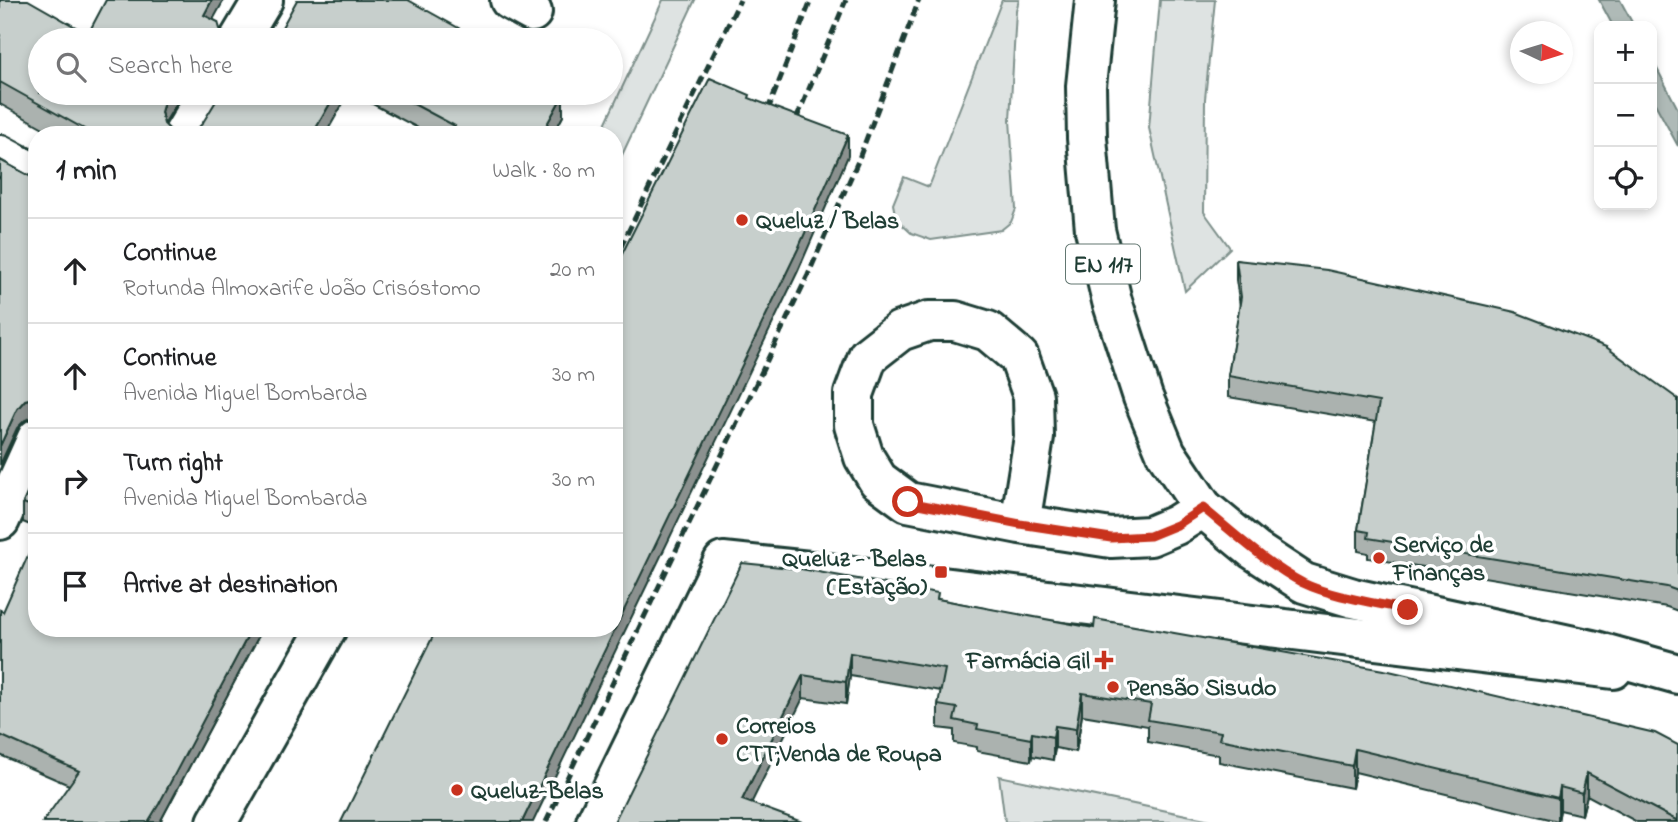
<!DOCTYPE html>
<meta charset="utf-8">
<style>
body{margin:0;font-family:"Indie Flower",sans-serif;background:#f2f2f2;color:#202124}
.controls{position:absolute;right:21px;top:21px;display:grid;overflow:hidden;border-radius:14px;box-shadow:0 4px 10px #0003}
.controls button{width:63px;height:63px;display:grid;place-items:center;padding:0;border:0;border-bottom:2px solid #e0e0e0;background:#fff;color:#202124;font:35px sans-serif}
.compass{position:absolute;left:1510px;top:21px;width:63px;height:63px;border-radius:50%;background:#fff;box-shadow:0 4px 10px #0003;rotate:94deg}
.stop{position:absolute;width:21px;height:21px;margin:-16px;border:5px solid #c8321e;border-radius:50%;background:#fff}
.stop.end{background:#c8321e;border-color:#fff;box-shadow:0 2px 7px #0008}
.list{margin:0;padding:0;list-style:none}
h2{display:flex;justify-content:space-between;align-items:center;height:91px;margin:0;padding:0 28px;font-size:30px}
h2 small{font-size:23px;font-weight:400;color:#757577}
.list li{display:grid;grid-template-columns:46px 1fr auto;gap:21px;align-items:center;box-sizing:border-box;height:105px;padding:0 28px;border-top:2px solid #e0e0e0}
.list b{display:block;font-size:26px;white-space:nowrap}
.list p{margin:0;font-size:23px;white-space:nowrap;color:#757577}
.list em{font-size:23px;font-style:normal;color:#757577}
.icon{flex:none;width:38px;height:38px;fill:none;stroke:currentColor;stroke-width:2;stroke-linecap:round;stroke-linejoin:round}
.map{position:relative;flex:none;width:1678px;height:822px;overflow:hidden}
.search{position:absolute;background:#fff;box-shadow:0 4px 10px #0003;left:28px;top:28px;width:595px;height:77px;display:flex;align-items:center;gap:18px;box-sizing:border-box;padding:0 24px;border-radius:38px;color:#757577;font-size:26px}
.panel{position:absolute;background:#fff;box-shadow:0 4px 10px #0003;left:28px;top:126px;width:595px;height:511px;border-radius:28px}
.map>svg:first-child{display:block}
.green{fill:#dee3e2;stroke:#7e908b;stroke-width:2}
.water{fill:#afbab7;stroke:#758883;stroke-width:2}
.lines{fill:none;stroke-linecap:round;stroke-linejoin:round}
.minor-casing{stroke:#1f3d34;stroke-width:44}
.major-casing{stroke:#1f3d34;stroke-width:44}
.minor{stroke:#fff;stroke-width:38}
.major{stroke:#fff;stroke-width:38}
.rail{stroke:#1f3d34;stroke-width:5;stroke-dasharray:10 5;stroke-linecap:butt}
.wall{fill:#abb2af;stroke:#1f3d34;stroke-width:2}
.shaded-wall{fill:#8b918f;stroke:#1f3d34;stroke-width:2}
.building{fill:#c7cfcc;stroke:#1f3d34;stroke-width:2}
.route{stroke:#c8321e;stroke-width:9}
.poi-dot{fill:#c8321e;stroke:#fff;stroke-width:2.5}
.labels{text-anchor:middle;stroke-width:7;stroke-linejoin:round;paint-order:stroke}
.shield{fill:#fff;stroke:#627771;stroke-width:2}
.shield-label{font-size:23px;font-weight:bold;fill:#1f3d34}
.poi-label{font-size:24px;font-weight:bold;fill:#1f3d34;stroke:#fff;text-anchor:start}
</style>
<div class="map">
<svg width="1678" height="822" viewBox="0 0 1678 822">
<rect width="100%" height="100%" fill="#fff"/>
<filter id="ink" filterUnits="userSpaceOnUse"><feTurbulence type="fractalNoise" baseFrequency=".0143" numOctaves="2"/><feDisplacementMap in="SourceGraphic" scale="14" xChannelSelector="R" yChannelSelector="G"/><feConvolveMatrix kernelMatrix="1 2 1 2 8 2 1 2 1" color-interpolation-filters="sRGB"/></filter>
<g filter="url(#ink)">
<!-- green -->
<g class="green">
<path d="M663,0H695L614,172V135H600Z"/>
<path d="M1002,0H1019L1016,11L1010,120L1016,209L1011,222L1001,230L931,240L911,233L896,219L893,204L904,177L929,187Z"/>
<path d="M1160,0H1215L1205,99L1204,212L1230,248L1185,291L1149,128Z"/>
<path d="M999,776L1220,822H1005Z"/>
</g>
<!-- water -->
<g class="water">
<path d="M1599,0H1620L1634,26H1613Z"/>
<path d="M1652,59L1678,109V146L1652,98Z"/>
</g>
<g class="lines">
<!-- minor casing -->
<g class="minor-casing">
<g id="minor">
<path d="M510,0L532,12"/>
<path d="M239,40L263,0"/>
<path d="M183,135L208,93"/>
<path d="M0,155L37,175"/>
<path d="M0,520L37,438"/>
<path d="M1020,524L1034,437L1033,396L1019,357L988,331L955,321H929L900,331L868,356L854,394V425L864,457L878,480L908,502L1020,524L1111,538L1150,536L1176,525L1203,508"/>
<path d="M217,822L327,628"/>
<path d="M596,822L723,562L819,572L1613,669"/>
</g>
</g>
<!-- major casing -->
<g class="major-casing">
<path id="major" d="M1095,0L1086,86L1087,138L1095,230L1112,301L1143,397L1166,453L1203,508L1254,550L1304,583L1353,598L1592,650L1678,674"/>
</g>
<!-- minor -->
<use href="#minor" class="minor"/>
<!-- major -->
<use href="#major" class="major"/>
<!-- rail -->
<g class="rail">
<path d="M762,125L811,0"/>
<path d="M791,132L846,0"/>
<path d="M614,261L740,0"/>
<path d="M546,822L808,275L858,161L919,0"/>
</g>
</g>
<!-- wall -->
<g class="wall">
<path d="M0,0L88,34L214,20L220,29L228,37L238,40H253H40V93H183L164,124L172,132L181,135H56L0,104Z"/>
<path d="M352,93H560L563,116L553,135H431Z"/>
<path d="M0,160L37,180V416L25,420L17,428L0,465Z"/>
<path d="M1236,260L1678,399V611L1667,607L1368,558V553L1358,551V530L1376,422L1228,397V376L1240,306L1236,280Z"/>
<path d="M37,472V528L23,522V503Z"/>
<path d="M801,569L938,599L1678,745V822H1637L1587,795L1582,815L1560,810L1558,821L1355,772L1352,788L1219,762V755L1148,742V726L1082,715L1076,752L1055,748L1053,760L1032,756L1031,761L977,751V747L954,743V730L938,728V705L941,691L850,676L846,704L803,698L614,822Z"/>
<path d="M0,610L37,628H263L160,822L69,785L0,755Z"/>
</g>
<!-- shaded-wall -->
<g class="shaded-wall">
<path d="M212,0H224L204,36V15Z"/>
<path d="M170,93H183L164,124L161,112L164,102Z"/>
<path d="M336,93H349L325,135H312Z"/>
<path d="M563,95V116L553,135H541Z"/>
<path d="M848,135V156L798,271L533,822H522Z"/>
<path d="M36,397V416L25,420L17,428L0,465V446L17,409L25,400Z"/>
<path d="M252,628H263L160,822H148Z"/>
<path d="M850,653V676L846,704V682Z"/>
<path d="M803,675V698L742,822V800Z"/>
<path d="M1082,693V715L1076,752V729Z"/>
<path d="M1055,726V748L1053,760V737Z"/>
<path d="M1032,733V756L1031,761V739Z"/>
<path d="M1355,749V772L1352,788V766Z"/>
<path d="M1587,773V795L1582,815V793Z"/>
<path d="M1560,787V810L1558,821V798Z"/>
</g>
<!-- building -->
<g class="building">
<path d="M0,0H28L88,34L106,0H212L204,15L218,22L220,29L228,37L238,40L249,38L253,40H40V93H170L164,102L161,112L164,124L172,132L181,135H95L0,82Z"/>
<path d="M297,0H408L480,40H275Z"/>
<path d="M710,78L750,95L749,98L848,135L798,249L522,822H341L437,628H614V258L619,260Z"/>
<path d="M221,93H336L312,135H183L193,133L202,124Z"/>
<path d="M393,93H560L563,95L541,135H466L454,128L455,126Z"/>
<path d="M0,160L37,180V397L25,400L17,409L0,446Z"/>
<path d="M1236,260L1327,270L1515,312L1606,347L1678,399V591L1667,587L1368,538L1369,532L1358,530L1379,402L1228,376L1241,297Z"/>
<path d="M37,472V508L23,503Z"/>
<path d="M37,535V628H252L159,804L148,822H43L79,771L0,735V610L3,612Z"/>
<path d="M742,563L801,569L938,593L937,599L1094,628L1095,619L1389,671L1655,733L1678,745V821L1587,773L1582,793L1560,787L1558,798L1355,749L1352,766L1219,739L1221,732L1148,720L1151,704L1082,693L1076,729L1055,726L1053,737L1032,733L1031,739L977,729L978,725L954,720L957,708L938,705L945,669L850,653L846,682L803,675L742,800L802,822H614Z"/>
</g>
</g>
<g class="lines" filter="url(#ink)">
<!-- route -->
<path class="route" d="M908,502L1020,524L1111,538L1150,536L1177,525L1203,508C1235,534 1267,564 1303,583C1332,597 1377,603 1408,610"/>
</g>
<!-- markers -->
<g class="poi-dot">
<circle cx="742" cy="220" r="7"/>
<circle cx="1379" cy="558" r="7"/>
<rect x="934" y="565" width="14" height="14" rx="3.5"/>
<path d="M1100.5 649.5h7v7h7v7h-7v7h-7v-7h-7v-7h7z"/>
<circle cx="1113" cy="687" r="7"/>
<circle cx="722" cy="739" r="7"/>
<circle cx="457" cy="790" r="7"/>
</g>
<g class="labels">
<!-- shield labels -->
<rect class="shield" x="1066" y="244.5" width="74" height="39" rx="5"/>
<g class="shield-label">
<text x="1103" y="272">EN 117</text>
</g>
<!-- poi labels -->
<g class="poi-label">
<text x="756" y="228">Queluz / Belas</text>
<text x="1393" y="552">Serviço de<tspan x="1393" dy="28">Finanças</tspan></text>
<text x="927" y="566" text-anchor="end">Queluz - Belas<tspan x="927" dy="28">(Estação)</tspan></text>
<text x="1090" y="668" text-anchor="end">Farmácia Gil</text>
<text x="1127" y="695">Pensão Sisudo</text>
<text x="736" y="733">Correios<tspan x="736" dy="28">CTT;Venda de Roupa</tspan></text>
<text x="471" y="798">Queluz-Belas</text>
</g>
</g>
</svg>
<div class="controls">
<button>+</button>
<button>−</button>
<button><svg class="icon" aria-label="locate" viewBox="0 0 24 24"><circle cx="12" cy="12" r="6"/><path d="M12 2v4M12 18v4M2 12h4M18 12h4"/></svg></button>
</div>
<svg class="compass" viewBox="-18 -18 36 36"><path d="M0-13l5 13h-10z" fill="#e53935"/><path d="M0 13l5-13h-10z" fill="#757577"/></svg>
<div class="stop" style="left:908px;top:502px"></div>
<div class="stop end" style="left:1408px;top:610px"></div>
<div class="search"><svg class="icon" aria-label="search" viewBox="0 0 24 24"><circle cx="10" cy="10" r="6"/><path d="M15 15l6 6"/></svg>Search here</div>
<section class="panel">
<h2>1 min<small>Walk · 80 m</small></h2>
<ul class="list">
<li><svg class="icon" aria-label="ahead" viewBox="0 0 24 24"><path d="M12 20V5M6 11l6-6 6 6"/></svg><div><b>Continue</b><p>Rotunda Almoxarife João Crisóstomo</p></div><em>20 m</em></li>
<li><svg class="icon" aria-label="ahead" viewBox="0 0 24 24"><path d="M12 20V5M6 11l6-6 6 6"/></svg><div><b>Continue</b><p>Avenida Miguel Bombarda</p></div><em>30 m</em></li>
<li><svg class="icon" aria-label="right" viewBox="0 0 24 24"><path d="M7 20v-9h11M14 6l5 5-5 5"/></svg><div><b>Turn right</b><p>Avenida Miguel Bombarda</p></div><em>30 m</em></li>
<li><svg class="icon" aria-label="arrive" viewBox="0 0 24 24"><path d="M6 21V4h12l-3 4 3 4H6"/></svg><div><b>Arrive at destination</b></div></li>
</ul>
</section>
</div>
